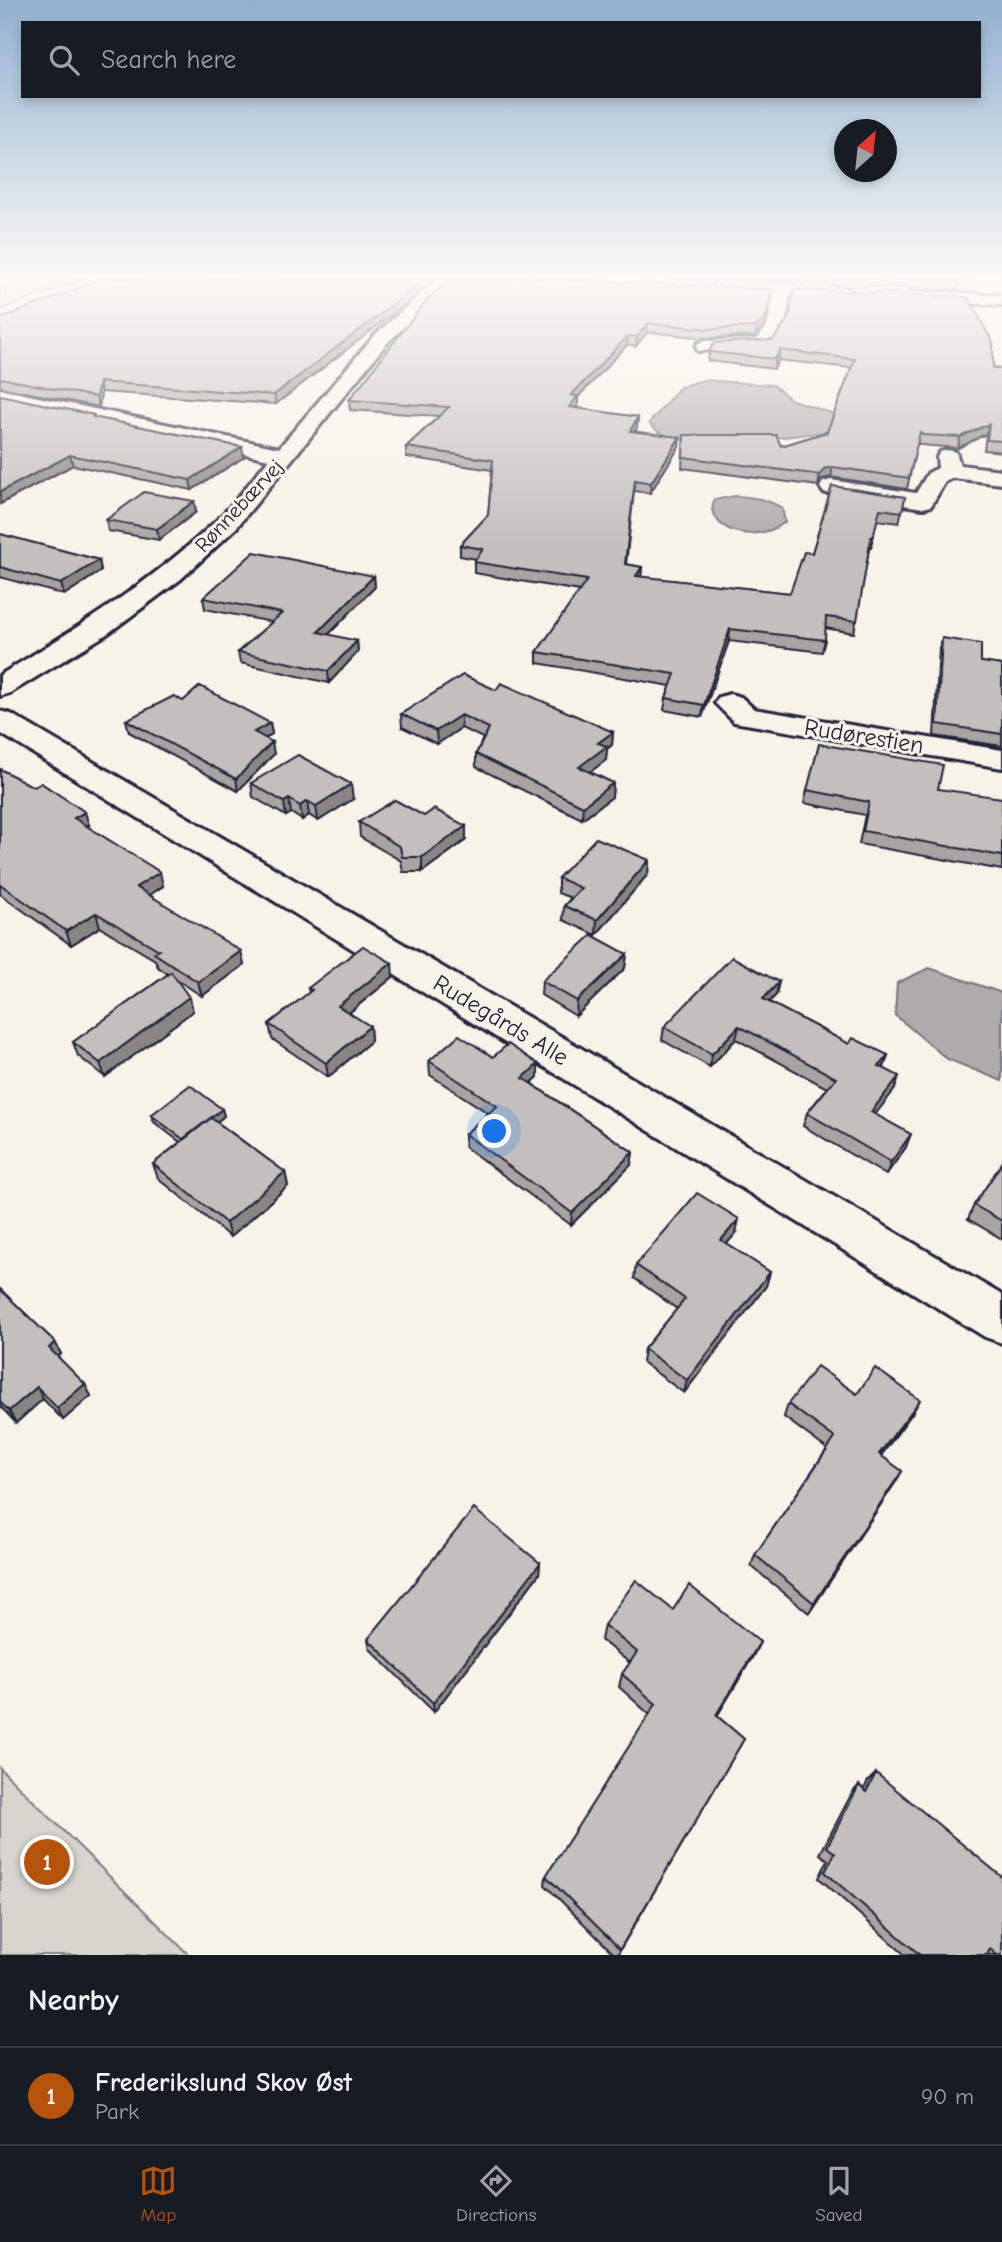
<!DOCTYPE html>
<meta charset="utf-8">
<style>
body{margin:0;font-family:"Comic Neue",sans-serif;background:#242831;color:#f1f3f6}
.compass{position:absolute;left:834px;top:119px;width:63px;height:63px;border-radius:50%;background:#171b24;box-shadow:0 4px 10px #0003;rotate:27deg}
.you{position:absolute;left:495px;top:1132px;width:24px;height:24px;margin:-18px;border:5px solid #fff;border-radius:50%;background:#1a73e8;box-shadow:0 0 0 10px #1a73e833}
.badge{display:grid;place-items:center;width:46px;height:46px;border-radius:50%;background:#b45309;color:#fff;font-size:23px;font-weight:700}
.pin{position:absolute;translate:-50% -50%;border:4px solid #fff;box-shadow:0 2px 7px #0006}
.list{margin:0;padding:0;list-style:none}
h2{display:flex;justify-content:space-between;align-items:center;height:91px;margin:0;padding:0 28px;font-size:30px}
h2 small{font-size:23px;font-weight:400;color:#9ea1a6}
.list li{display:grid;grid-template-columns:46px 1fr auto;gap:21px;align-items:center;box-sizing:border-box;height:98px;padding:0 28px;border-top:2px solid #363941}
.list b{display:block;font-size:26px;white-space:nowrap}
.list p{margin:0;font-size:23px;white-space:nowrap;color:#9ea1a6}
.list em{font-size:23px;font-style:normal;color:#9ea1a6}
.icon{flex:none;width:38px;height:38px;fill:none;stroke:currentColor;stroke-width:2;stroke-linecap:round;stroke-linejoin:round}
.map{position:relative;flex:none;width:1002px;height:1955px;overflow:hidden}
.search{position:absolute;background:#171b24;box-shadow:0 4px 10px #0003;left:21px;right:21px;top:21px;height:77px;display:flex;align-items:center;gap:18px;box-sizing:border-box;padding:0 24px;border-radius:0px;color:#9ea1a6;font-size:26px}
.sheet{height:189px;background:#171b24}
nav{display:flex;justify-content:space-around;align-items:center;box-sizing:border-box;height:98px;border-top:2px solid #363941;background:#171b24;font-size:19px;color:#9ea1a6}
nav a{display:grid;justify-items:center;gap:4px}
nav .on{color:#b45309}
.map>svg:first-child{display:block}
.green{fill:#d8d5cf;stroke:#7d7c85;stroke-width:2}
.water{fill:#aeabad;stroke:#76747f;stroke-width:2}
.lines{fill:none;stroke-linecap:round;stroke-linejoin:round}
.minor-casing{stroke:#22223b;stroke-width:6}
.tertiary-casing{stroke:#22223b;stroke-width:6}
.minor{fill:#f7f3e8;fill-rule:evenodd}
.tertiary{fill:#f7f3e8;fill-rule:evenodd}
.wall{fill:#a7a4a3;stroke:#22223b;stroke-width:2}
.shaded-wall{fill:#888684;stroke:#22223b;stroke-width:2}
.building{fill:#c2bfbd;stroke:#22223b;stroke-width:2}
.labels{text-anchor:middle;stroke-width:6;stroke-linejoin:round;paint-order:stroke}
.far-street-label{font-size:21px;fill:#22223b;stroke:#f7f3e8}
.street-label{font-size:24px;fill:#22223b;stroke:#f7f3e8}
</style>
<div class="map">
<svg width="1002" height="1955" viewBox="0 0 1002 1955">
<rect width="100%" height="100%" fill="#f7f3e8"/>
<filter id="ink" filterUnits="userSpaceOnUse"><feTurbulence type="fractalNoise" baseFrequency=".0143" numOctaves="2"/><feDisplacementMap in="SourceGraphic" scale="14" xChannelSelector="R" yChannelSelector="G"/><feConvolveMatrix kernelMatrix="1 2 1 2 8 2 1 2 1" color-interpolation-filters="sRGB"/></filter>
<g filter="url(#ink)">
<!-- green -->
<g class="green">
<path d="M0,278H87L0,310Z"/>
<path d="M0,1768L189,1955H0Z"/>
</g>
<!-- water -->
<g class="water">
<path d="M703,380L773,385L792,400L832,413L836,419L835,431C794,434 673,458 649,423L680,387Z"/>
<path d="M735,496C753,497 767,499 782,508L785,522C769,535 739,539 721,524C717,521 714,514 712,510L714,500Z"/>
<path d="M929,968L1002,993V1081L947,1059L895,1015L897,983Z"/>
</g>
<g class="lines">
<!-- minor casing -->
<g class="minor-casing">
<g id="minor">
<path d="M442,278L450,283L448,286L387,343L236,528L181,579L107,634L10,693L0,696V675C77,628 152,582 217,520C236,502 252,479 269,459L0,401V389L279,448L375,335L436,280Z"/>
<path d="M783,285L791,290L785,326L769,348L698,351L696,347L698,343L705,341L757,339L767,326L775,290Z"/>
<path d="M948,450L956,452L960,465L1002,470V484L953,478L945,482L931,506L923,508L831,494L823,492L820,487L823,482L831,480L916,493L928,473L938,468L937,457L940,452Z"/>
<path d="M730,694L741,697L754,709L1002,750V768L734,722L715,703L719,697Z"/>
<path d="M0,711L11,714L1002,1295V1343L985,1337L0,733Z"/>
</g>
</g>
<!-- tertiary casing -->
<g class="tertiary-casing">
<g id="tertiary">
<path d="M721,282L846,288L854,293L846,298L715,291L713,287L715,283Z"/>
<path d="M917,291L1002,295V305L911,300L909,296L911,292Z"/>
</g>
</g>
<!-- minor -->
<use href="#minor" class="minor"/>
<!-- tertiary -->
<use href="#tertiary" class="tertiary"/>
</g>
<!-- wall -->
<g class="wall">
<path d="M435,278L408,302L276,404L101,392L99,407L0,387V319Z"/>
<path d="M450,278H526L772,289L765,325L756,336L707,338L647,332L636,346L627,345L578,397V405L576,408L638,417L637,427L635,431L679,447L650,493L634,491L626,564L642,567L641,577L790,593L812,553L832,486L905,497L899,523L877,520L871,548H869L854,633L825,628V640L822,652L729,641L702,717L664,710L666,698L671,686L537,663V652L580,591L474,573V562L476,559L460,556V545L488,515L492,470L406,457V447L439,416L350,410L349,400L450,279Z"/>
<path d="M668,278H968V280H959L960,282L958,290Z"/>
<path d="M714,343L1002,368V452L984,450L986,434L958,448L921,445L917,443L907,489L831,477L822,479L818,486L682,468L684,435L781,446L827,432L852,368L778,360L774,369L708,361L709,352Z"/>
<path d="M95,418L244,457L192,490L73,465L0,504Z"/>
<path d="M194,501L196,512L159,540L108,531L106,520Z"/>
<path d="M0,534L99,560L101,571L64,595L0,577Z"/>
<path d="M374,576L375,587L328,635L357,641L358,652L329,683L240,663L238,652L272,622L205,609L203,598Z"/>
<path d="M942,638L981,662L1002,665V746L934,736L939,649Z"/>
<path d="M496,690L613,732L612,745L607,749L606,760L590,772L613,783L612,797L582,819L476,767V754L483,738L461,728L437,744L402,727L401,714Z"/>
<path d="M183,701L270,723L272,734L265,738L274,754L238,791L129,732L126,720Z"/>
<path d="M0,769L89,825L87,826L163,886L150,895L244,965L202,996L177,980L193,1011L105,1077L78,1056L73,1042L168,974L158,967L155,960L100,927L71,945L0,894Z"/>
<path d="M251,783L353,799L318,821L309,815L302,820L291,813L286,816L253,797Z"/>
<path d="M807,790L1002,798V870L859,844L865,815L804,803Z"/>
<path d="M424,816L466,826V840L422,872H403L401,861L360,837L359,822Z"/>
<path d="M649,860L648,874L596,935L563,920L564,906L571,898L558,893V878Z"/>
<path d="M627,954L625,968L576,1016L541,995L542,981Z"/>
<path d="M393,977L349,1013L370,1026L371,1041L328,1077L272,1039L269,1024L309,993L308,988Z"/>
<path d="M776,995L769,1002L849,1044L888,1055L884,1068L895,1089L875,1114L906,1147L886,1175L803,1126L807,1113L827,1088L736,1039L710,1067L662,1040L664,1027Z"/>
<path d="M493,1057L538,1064V1077L531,1083L633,1152L631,1165L571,1225L465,1147V1134L488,1113L430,1075L429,1061Z"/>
<path d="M222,1109L224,1116L217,1122L285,1172L288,1186L230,1237L158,1178L153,1164L180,1142L154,1122L151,1115Z"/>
<path d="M1002,1163V1239L968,1219L974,1205Z"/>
<path d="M736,1233L726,1244L770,1272L766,1286L684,1393L642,1362L644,1349L677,1309L634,1278L636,1265Z"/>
<path d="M0,1289L55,1342L61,1354L58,1357L91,1396L63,1420L43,1399L16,1423L0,1406Z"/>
<path d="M857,1394L913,1412L881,1456L902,1471L895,1483L809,1613L751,1566L755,1555L827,1449L784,1417L788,1404Z"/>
<path d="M540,1563L539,1574L434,1712L370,1649L368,1639Z"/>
<path d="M673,1610L760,1642L753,1656L717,1716L744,1739L617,1955H615L545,1885L546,1876L650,1715L619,1687L622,1674L630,1663L601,1640L604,1625Z"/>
<path d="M876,1773L1002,1955H905L819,1878L828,1860L820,1854L852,1793L859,1785L864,1789L868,1781Z"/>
</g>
<!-- shaded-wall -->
<g class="shaded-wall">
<path d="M425,278H435L408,302L276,404L274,395Z"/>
<path d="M772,289L765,325L756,336L757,327Z"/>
<path d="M648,323L647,332L636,346L637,337Z"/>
<path d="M628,336L627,345L578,397V405L569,417L571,395Z"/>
<path d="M780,350L778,360L774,369L775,359Z"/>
<path d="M99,382L101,392L99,407L96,397Z"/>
<path d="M638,417L637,427L630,441V431Z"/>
<path d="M989,424L986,434L958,448L960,437Z"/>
<path d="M680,437L679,447L650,493L651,483Z"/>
<path d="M242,447L244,457L192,490L190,480Z"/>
<path d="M70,455L73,465L0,504V492Z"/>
<path d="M833,467L831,477L822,479L818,486L820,475L824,469Z"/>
<path d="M194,501L196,512L159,540L157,529Z"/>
<path d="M99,560L101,571L64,595L61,584Z"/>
<path d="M642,567L641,578L636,576Z"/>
<path d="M374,576L375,587L319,644L318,632Z"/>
<path d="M730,629L729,641L702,717L704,705Z"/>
<path d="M357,641L358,652L329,683L328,671Z"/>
<path d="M461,715V728L437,744L436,731Z"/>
<path d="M270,723L272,734L256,744L254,732Z"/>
<path d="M613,732L612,745L607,749L606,760L578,781L579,767L598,743Z"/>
<path d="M272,742L274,754L238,791L236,779Z"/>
<path d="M613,783L612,797L582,819L583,806Z"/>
<path d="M351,784L353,799L318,821L316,806Z"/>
<path d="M289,799L291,813L286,816L284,802Z"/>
<path d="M307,801L309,815L302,820L300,806Z"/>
<path d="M85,812L89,825L78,831L74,818Z"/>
<path d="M466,826V840L422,872V857Z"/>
<path d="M649,860L648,874L596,935L597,920Z"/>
<path d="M160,872L163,886L140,901L136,887Z"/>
<path d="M96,913L100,927L71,945L66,931Z"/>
<path d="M241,951L244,965L202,996L198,982Z"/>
<path d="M627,954L625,968L576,1016L577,1001Z"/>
<path d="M392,963L393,977L340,1020L338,1006Z"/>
<path d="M779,982L776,995L760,1012L763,999Z"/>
<path d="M189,997L193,1011L105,1077L100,1063Z"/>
<path d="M370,1026L371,1041L328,1077L326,1063Z"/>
<path d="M739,1026L736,1039L710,1067L712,1054Z"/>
<path d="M888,1055L883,1069L879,1066Z"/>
<path d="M538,1064V1077L522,1091L523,1078Z"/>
<path d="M899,1076L895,1089L867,1125L871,1112Z"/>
<path d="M222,1109L224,1116L186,1147L183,1139Z"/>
<path d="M911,1134L906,1147L886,1175L891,1162Z"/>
<path d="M633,1152L631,1165L571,1225L572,1213Z"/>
<path d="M285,1172L288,1186L230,1237L226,1223Z"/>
<path d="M739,1219L736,1233L718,1254L721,1240Z"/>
<path d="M770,1272L766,1286L684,1393L687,1380Z"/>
<path d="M55,1342L61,1354L55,1359L49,1348Z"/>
<path d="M85,1384L91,1396L63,1420L57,1408Z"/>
<path d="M37,1387L43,1399L16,1423L9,1411Z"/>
<path d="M920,1400L913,1412L873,1466L879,1454Z"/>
<path d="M902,1471L895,1483L809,1613L814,1603Z"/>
<path d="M540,1563L539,1574L434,1712L433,1703Z"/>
<path d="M760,1642L753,1656L710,1728L716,1715Z"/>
</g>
<!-- building -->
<g class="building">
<path d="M104,278H425L408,293L274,395L99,382L96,397L0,378V319Z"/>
<path d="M451,278H526L772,289L766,316L757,327L708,329L648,323L637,337L628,336L571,395L578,396L569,407L638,417L630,431L680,437L651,483L635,480L625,564L642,567L636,576L790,593L804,552L812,553L832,486L905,497L902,512L880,509L873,537H871L857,621L826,617L825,640L730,629L704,705L666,698L675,674L537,652L587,580L474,562L483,549L460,545L488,515L493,460L406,447L449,407L349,400L427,300Z"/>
<path d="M860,278H958L960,282Z"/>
<path d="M794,289L968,297L993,343V368H1002V441L987,440L989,424L960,437L923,435L920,432L909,478L833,467L824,469L820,475L683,457L684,435H776L781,446L827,432L855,359L780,350L775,359L709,352L714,343L773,340L789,317Z"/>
<path d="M0,395L94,415L93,417L242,447L190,480L70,455L0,492Z"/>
<path d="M144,492L194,501L157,529L106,520Z"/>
<path d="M0,534L99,560L61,584L0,567Z"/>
<path d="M254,552L374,576L318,632L357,641L328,671L238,652L282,613L203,598Z"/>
<path d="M942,638L981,644V662L1002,665V734L937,724Z"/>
<path d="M463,675L496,690L501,683L613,732L598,743L607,746L579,767L613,783L583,806L476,754L489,728L461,715L436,731L401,714Z"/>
<path d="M200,686L270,723L254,732L272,742L236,779L126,720L174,696L183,701Z"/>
<path d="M819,744L943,765L938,789L1002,798V856L863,831L869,802L807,790Z"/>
<path d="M298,755L351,784L316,806L307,801L300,806L289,799L284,802L251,783Z"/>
<path d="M0,769L34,787L41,783L85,812L74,818L160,872L136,887L241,951L198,982L154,953L159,950L96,913L66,931L0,884Z"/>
<path d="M395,800L424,816L434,809L466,826L422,857H402L400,847L359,822Z"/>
<path d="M596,838L649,860L597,920L564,906L581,888L558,878Z"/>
<path d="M592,935L627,954L577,1001L542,981Z"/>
<path d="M363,946L392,963L338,1006L370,1026L326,1063L269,1024L312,990L308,988Z"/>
<path d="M732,957L779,982L763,999L849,1044L853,1038L888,1055L879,1066L899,1076L871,1112L911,1134L891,1162L807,1113L836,1078L739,1026L712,1054L664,1027Z"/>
<path d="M171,972L189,997L100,1063L73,1042Z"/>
<path d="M459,1035L493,1057L508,1044L538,1064L523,1078L633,1152L572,1213L465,1134L497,1106L429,1061Z"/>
<path d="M190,1085L222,1109L183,1139L151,1115Z"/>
<path d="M211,1118L285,1172L226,1223L153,1164Z"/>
<path d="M1002,1163V1221L974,1205Z"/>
<path d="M697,1193L739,1219L721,1240L770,1272L687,1380L644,1349L685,1299L636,1265Z"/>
<path d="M0,1289L55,1342L49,1348L85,1384L57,1408L37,1387L9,1411L0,1402Z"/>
<path d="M817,1366L857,1394L875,1368L920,1400L879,1454L902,1471L814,1603L755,1555L835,1438L788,1404Z"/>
<path d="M474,1509L540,1563L433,1703L368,1639Z"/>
<path d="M636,1580L673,1610L689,1585L760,1642L716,1715L744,1739L620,1949L546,1876L656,1704L622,1674L637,1652L604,1625Z"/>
<path d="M876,1773L1002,1877V1955H997L990,1949L987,1955H920L825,1872L835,1853L827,1847L859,1785L866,1792Z"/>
</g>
</g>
<!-- sky -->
<linearGradient id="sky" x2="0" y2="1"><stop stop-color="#91b0d0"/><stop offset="0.5" stop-color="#fbfaf5"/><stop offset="1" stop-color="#fbfaf5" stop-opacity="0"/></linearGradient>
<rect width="1002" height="551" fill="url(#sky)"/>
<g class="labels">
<!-- far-street labels -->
<g class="far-street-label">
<text transform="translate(239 506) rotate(-47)" y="7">Rønnebærvej</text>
</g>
<!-- street labels -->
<g class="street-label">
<text transform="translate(864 736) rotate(9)" y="8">Rudørestien</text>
<text transform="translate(501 1020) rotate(31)" y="8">Rudegårds Alle</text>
</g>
</g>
</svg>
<svg class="compass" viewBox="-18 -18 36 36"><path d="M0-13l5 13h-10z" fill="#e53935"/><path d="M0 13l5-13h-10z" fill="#9ea1a6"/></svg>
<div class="you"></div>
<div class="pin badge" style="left:47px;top:1862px">1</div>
<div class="search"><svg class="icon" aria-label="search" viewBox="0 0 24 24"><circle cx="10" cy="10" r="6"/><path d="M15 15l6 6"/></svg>Search here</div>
</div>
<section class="sheet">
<h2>Nearby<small></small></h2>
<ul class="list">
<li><span class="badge">1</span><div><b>Frederikslund Skov Øst</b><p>Park</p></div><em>90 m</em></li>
</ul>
</section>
<nav>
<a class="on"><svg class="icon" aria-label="map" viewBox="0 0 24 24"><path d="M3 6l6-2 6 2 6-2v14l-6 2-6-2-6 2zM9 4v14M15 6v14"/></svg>Map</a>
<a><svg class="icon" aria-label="directions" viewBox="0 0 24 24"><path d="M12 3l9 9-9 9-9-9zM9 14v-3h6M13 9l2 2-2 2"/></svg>Directions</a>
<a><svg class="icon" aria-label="saved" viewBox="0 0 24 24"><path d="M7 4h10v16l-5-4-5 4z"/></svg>Saved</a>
</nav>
